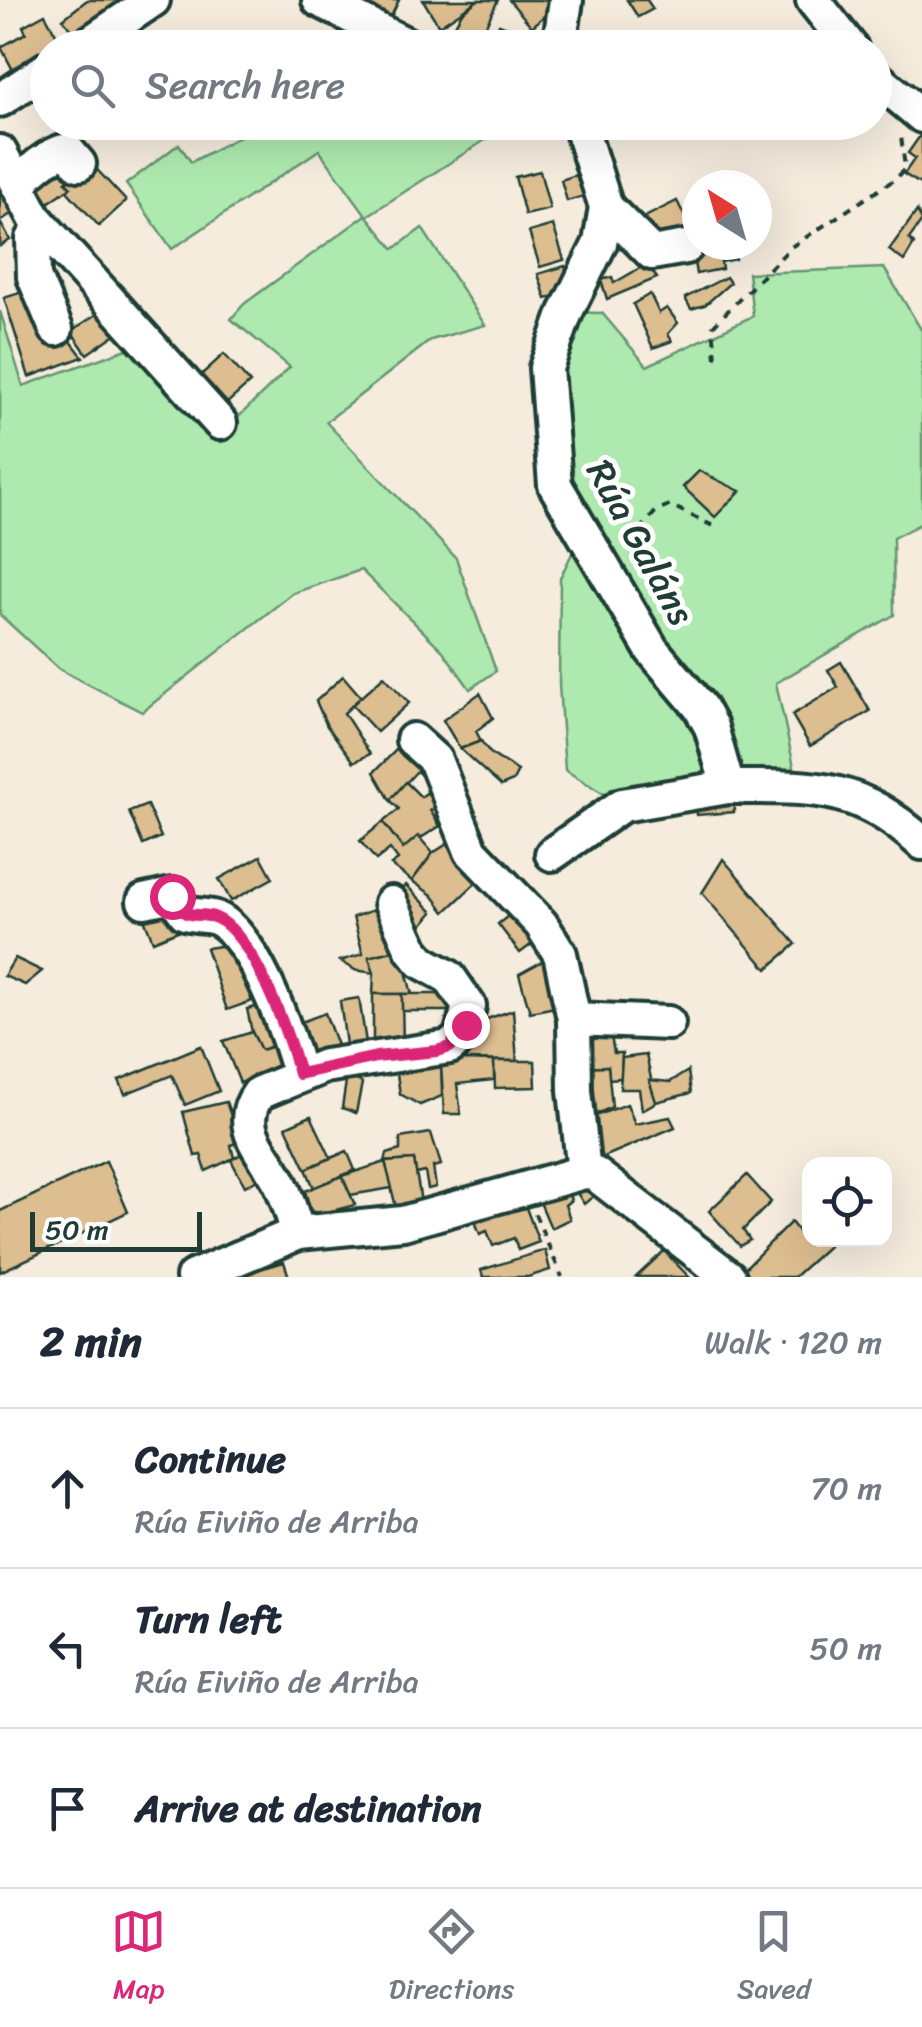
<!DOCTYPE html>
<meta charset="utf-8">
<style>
body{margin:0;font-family:Sriracha,sans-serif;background:#f2f2f3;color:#1f2937}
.controls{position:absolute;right:30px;bottom:30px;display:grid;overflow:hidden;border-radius:20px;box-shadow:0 10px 40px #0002}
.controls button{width:90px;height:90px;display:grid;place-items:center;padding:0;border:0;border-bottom:2px solid #e0e1e3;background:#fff;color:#1f2937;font:50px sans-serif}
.compass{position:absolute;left:682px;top:170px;width:90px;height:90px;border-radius:50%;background:#fff;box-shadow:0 10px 40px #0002;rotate:323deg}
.scale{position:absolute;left:30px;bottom:25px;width:172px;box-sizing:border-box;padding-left:10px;border:5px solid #1f3d34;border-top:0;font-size:28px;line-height:35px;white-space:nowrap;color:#1f3d34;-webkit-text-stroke:8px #fff;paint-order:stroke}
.stop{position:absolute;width:30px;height:30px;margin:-22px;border:8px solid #db2777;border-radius:50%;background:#fff}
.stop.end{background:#db2777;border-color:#fff;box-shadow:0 2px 10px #0008}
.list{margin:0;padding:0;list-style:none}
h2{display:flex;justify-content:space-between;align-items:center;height:130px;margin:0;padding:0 40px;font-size:42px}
h2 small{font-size:32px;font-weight:400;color:#747a83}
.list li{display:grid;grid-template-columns:65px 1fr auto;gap:30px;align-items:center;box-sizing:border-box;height:160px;padding:0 40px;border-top:2px solid #e0e1e3}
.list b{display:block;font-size:38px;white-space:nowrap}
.list p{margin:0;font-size:32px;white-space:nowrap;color:#747a83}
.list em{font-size:32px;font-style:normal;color:#747a83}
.icon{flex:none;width:55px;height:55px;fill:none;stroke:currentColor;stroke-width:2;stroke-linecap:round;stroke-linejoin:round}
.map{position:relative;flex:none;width:922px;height:1277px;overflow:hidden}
.search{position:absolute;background:#fff;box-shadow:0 10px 40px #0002;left:30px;right:30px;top:30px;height:110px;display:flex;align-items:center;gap:25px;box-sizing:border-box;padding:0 35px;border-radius:55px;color:#747a83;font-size:38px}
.sheet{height:610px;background:#fff}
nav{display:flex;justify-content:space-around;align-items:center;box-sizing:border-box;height:140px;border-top:2px solid #e0e1e3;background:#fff;font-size:28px;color:#747a83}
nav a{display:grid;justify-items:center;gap:5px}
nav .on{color:#db2777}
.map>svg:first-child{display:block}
.green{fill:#aeeaaf;stroke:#669472;stroke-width:2.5}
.building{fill:#ddbe90;stroke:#1f3d34;stroke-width:2.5}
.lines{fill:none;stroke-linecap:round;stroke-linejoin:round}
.minor-casing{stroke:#1f3d34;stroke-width:40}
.path{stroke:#1f3d34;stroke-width:4;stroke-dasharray:8 8;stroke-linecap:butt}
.minor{stroke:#fff;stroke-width:32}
.route{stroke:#db2777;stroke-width:12}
.labels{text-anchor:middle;stroke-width:10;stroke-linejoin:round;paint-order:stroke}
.street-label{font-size:38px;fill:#1f3d34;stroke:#fff}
</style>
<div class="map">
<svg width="922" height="1277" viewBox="0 0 922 1277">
<rect width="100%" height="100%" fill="#f5ecde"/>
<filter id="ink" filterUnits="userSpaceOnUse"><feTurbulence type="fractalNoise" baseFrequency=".01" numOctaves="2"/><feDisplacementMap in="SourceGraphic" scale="20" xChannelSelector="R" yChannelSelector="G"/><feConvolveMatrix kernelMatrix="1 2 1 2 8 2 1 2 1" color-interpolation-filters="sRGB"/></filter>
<g filter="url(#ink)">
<!-- green -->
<g class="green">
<path d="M265,123H490L493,135L367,216L394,249L422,228L485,325L431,340L326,422L456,558L496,671L470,689L443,651L361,570L293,593L142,712L59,669L0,615V311L23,386L130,348L218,437L290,367L231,319L244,304L366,215L319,150L172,249L126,184L179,144L191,162Z"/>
<path d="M884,268L922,331V523L893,538L894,615L776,683L799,790L622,805L565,770L559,685L560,578L582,533L555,485L566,312L602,313L647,366L753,316L748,273Z"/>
</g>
<!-- building -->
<g class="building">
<path d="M87,0H121L76,35L63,19Z"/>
<path d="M349,0H399L386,27Z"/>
<path d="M423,0H478L439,26Z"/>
<path d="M478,0H498L475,48L432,45L439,31L450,35L462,12Z"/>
<path d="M509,0H550L555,6L532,27Z"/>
<path d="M627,0H647L653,9L638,17Z"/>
<path d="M45,14L63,47L48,48V56L15,74L1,47L26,33L23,26Z"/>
<path d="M499,24L529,35L524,48H490Z"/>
<path d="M922,133V185L904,174L915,158L908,153Z"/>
<path d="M69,160L77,172L66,182L71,187L48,203L31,179Z"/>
<path d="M89,161L126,201L99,226L67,191L71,187L66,182Z"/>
<path d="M540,171L550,209L525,215L515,177Z"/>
<path d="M587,171L594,193L567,201L561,180Z"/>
<path d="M0,190L14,212L0,221Z"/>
<path d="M677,201L691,229L655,247L641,219Z"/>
<path d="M917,211L922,221L909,239L914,244L904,261L889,250Z"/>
<path d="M0,222L10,240L0,246Z"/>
<path d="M553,225L564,260L540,267L529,232Z"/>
<path d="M690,238L697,245H733L735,259L721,262L722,269L696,274Z"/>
<path d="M647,264L657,278L607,299L601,280L612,277L614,283Z"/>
<path d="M565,266L572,286L569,292L546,299L538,274Z"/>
<path d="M726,277L730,283L705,305L691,309L685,298Z"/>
<path d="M31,289L83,357L29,377L4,298Z"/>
<path d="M650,294L659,313L667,308L678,323L668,334L672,341L653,348L633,304Z"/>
<path d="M105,309L120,331L87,354L71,331Z"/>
<path d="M224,354L250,383L217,412L192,383Z"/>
<path d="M699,471L740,491L715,517L683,487Z"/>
<path d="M841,662L870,711L810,746L792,715L838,687L828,670Z"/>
<path d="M343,676L361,697L344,713L370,754L354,762L327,726L316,701Z"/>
<path d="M384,676L409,703L377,732L352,705Z"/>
<path d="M480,693L493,718L476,731L481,741L460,749L443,720Z"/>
<path d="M481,741L491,754L518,771L513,781L501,786L460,749Z"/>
<path d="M403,743L432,777L425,780L417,771L390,800L374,772Z"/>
<path d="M406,782L421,797L434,787L445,807L430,810L440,826L403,849L383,822L399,809L390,800Z"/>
<path d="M733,794L734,812L697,815L695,797Z"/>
<path d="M147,805L161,837L143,845L129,812Z"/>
<path d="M383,822L403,849L418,836L433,853L412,881L391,865L398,860L390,849L376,860L360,841Z"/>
<path d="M452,841L480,879L445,912L432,895L412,881L433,853Z"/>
<path d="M261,856L273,878L231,901L219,879Z"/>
<path d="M723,859L796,944L767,969L702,893Z"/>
<path d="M406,885L433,912L419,929L396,897Z"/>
<path d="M169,905L180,930L153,941L143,916Z"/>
<path d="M379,908L400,949L369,957L374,973L355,970L340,961L363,954L353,917Z"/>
<path d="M517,909L540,938L520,953L498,924Z"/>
<path d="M227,945L252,1001L227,1010L206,948Z"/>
<path d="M400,949L412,994H373L374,973L369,957Z"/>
<path d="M552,956L562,985L549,992L555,1007L530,1012L519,974Z"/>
<path d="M15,958L42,971L25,985L4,976Z"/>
<path d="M373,994H402L403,1049H373Z"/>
<rect x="402" y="994" width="53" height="17"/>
<path d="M359,998L367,1049L347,1052L340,1001Z"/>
<path d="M269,1004L283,1043L261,1050L252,1032L247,1009Z"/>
<path d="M513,1010L517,1061L462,1060L463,1045L475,1023Z"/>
<path d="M325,1013L338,1048L310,1059L296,1024Z"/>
<path d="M582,1025L611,1036L614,1053H622L621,1078L609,1079L608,1066L580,1067Z"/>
<path d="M252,1032L261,1050L283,1043L287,1066L240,1083L223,1041Z"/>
<path d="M201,1046L219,1091L185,1105L172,1075L125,1094L119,1080Z"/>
<path d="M441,1055L442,1096L420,1105L400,1094L395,1061Z"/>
<path d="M646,1055L656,1102L642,1110L639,1089H620L622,1058Z"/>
<path d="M462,1060L494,1061V1080L457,1084L461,1114H444L441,1065Z"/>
<path d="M494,1061H535L536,1087L495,1088Z"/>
<path d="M608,1066L612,1107L582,1121L580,1067Z"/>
<path d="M688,1071L691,1093L656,1102L649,1080L670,1082Z"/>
<path d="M347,1075L362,1083L356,1113L342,1108Z"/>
<path d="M226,1102L240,1141L231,1145L234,1158L206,1171L201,1155L195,1156L183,1112Z"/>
<path d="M627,1104L635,1124L670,1117L675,1127L594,1161L582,1121Z"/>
<path d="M311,1116L331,1158L306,1169L286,1127Z"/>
<path d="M431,1133L441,1165L433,1167L436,1187L428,1189L425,1172L416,1174L414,1160L385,1162L387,1154L400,1150V1138Z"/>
<path d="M250,1149L264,1175L245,1186L231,1160Z"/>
<path d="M347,1151L355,1170L314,1188L306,1169Z"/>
<path d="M414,1160L422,1208L398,1216L385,1162Z"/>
<path d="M106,1161L128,1212L0,1272V1211Z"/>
<path d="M385,1162L392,1188L350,1195L342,1176Z"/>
<path d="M747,1175L771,1202L743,1230L750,1240L740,1246L709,1211Z"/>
<path d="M342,1176L355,1205L320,1214L311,1211L305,1191Z"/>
<path d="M570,1182L601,1190L584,1204Z"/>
<path d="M565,1184L571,1200L565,1205L570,1219L551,1228L534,1188Z"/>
<path d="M523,1200L539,1242L518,1250L514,1238L493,1246L487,1231L480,1234L474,1219Z"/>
<path d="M791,1222L806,1242L835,1240L794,1277H752L743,1270Z"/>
<path d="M545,1250L550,1270L528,1277H483L481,1270Z"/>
<path d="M664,1251L689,1277H636Z"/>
<path d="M284,1262L289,1277H233Z"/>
</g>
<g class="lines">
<!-- minor casing -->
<g class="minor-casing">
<g id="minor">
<path d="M319,0L413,48"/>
<path d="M813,0L851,48"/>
<path d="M82,48L153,0"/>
<path d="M559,48L566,0"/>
<path d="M874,76L922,116"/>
<path d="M0,100L48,68"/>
<path d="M579,122L606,207L600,243L566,312L546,368L555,485L652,650L700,707L711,727L728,787C814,787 856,783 922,843"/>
<path d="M0,152L35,218L220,423"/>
<path d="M19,187C27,171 49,154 67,150L79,164"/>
<path d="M606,207L652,253L686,247"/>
<path d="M33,239L34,277L56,329"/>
<path d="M413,740L435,760L471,851L541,924L560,954L574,1019L575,1091L584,1172"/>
<path d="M552,854L622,805L728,787"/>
<path d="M144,901L172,895L185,913C195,916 208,915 216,918C253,933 290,1038 299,1074"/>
<path d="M574,1019L668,1023"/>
<path d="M298,1233C292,1215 287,1195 278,1179C262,1150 234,1126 259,1093L325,1066L450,1047L461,1037L469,1006L449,977L422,962L412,950L391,903"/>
<path d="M193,1277L298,1233L403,1223L584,1172L595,1174L729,1277"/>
</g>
</g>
<!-- path -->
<g class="path">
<path d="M716,358L713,326L791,247L897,178L905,168L901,136"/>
<path d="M633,560L634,537L657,510L670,505L713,526"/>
<path d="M535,1214L562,1277"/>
</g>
<!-- minor -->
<use href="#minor" class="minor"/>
</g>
</g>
<g class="lines" filter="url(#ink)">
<!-- route -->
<path class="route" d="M172,896L186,913C195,916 208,914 216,918C253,933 290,1038 299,1074L376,1057L437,1051L450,1047L466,1025"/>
</g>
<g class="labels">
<!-- street labels -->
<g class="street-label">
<text transform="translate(641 542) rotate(61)" y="13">Rúa Galáns</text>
</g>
</g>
</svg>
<div class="controls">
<button><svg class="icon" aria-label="locate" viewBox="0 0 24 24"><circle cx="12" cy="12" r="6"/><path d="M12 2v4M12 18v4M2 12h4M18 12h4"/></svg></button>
</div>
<svg class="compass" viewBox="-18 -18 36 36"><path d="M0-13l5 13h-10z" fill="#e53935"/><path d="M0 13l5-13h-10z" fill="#747a83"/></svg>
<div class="scale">50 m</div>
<div class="stop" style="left:172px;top:896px"></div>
<div class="stop end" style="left:466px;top:1025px"></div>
<div class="search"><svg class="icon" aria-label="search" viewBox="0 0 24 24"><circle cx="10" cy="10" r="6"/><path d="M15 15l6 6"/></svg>Search here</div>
</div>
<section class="sheet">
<h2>2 min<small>Walk · 120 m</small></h2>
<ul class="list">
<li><svg class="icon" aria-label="ahead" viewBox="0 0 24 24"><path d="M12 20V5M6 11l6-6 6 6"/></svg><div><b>Continue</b><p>Rúa Eiviño de Arriba</p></div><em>70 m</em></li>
<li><svg class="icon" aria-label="left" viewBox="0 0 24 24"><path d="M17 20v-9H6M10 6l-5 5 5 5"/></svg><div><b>Turn left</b><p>Rúa Eiviño de Arriba</p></div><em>50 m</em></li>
<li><svg class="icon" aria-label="arrive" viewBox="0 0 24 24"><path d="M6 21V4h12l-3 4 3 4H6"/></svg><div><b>Arrive at destination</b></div></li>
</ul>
</section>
<nav>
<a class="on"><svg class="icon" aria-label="map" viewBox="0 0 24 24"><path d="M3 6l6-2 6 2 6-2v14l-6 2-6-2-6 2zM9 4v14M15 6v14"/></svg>Map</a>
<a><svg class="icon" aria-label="directions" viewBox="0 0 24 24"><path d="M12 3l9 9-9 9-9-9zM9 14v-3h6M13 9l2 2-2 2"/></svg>Directions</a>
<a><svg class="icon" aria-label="saved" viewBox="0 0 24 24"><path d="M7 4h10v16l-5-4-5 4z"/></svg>Saved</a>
</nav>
